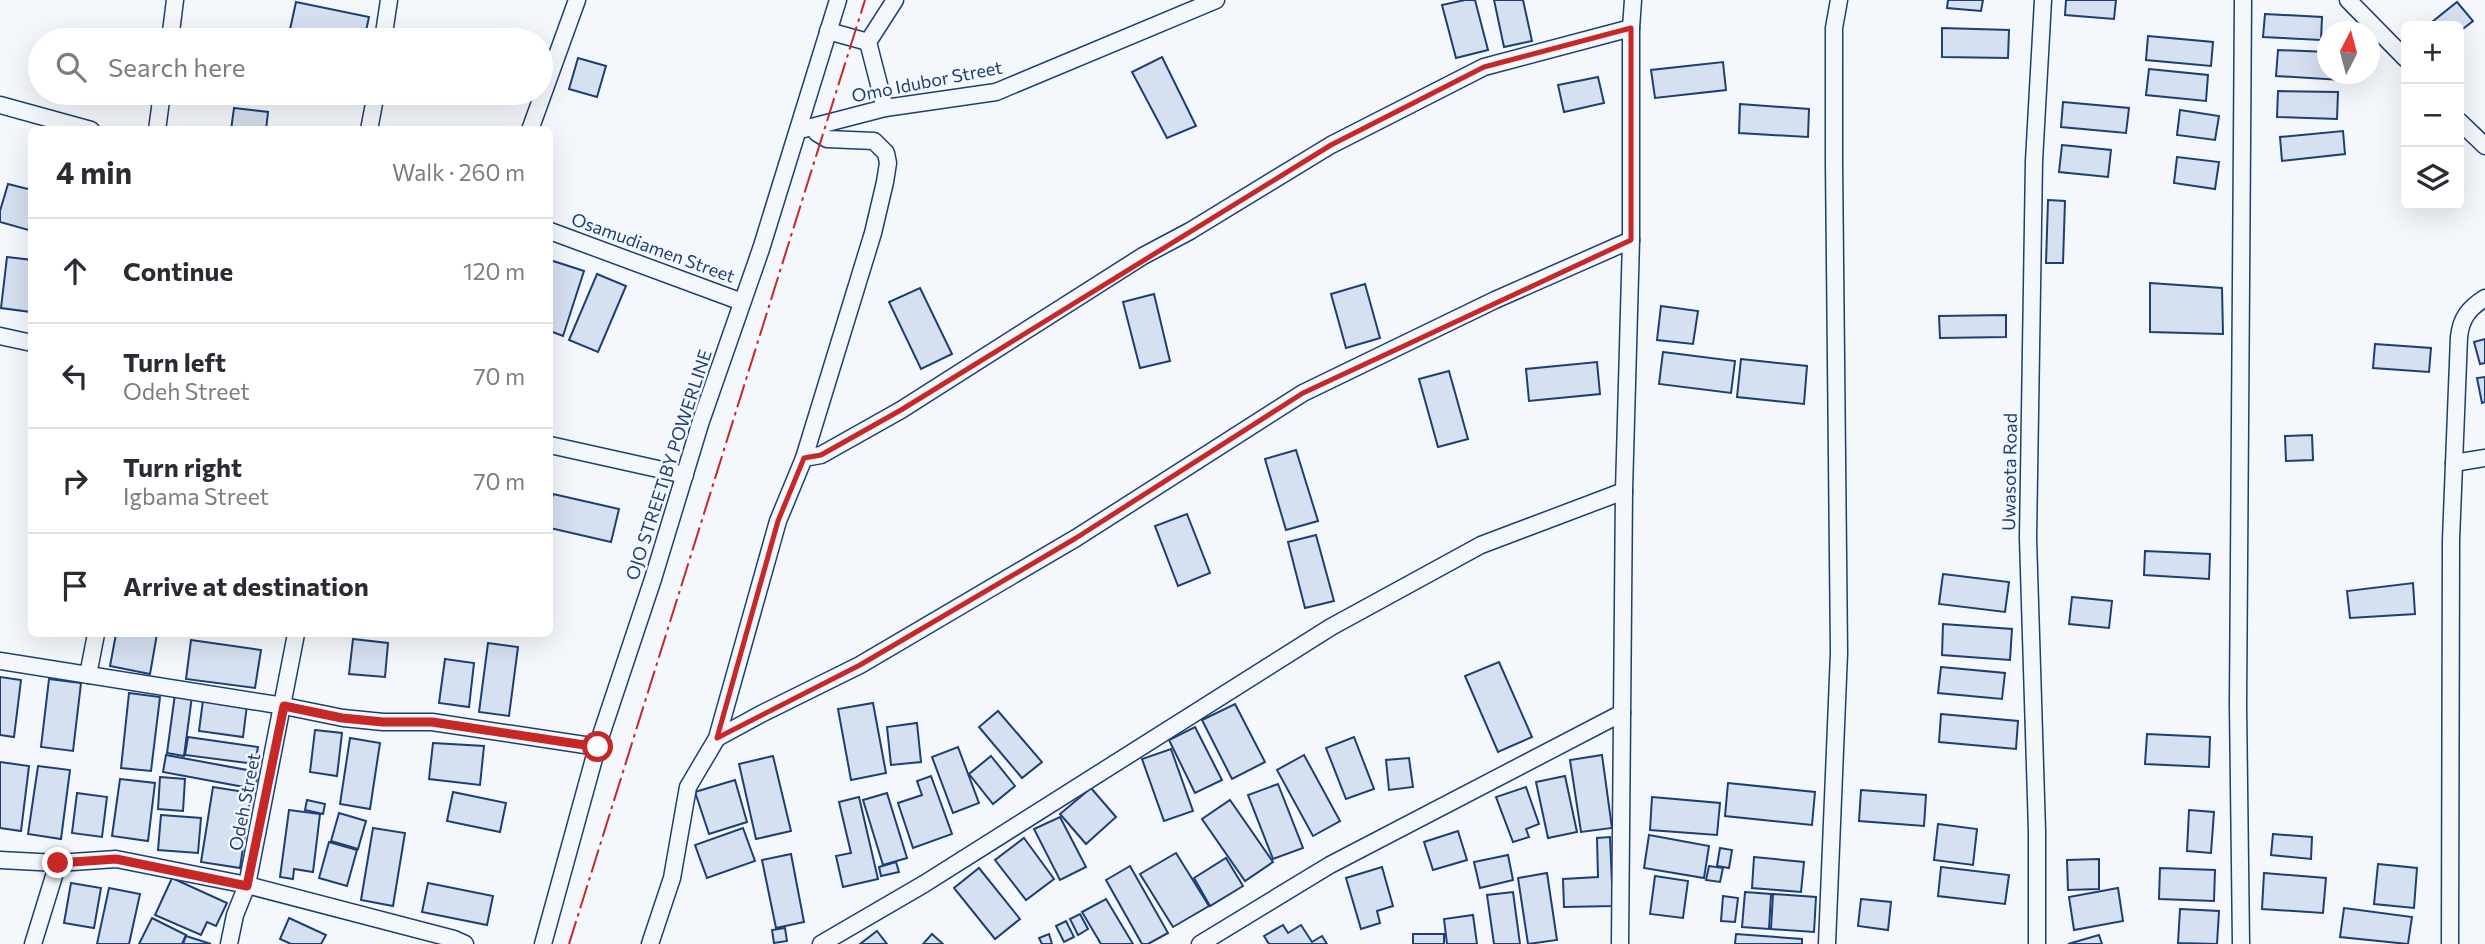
<!DOCTYPE html>
<meta charset="utf-8">
<style>
body{margin:0;font-family:Commissioner,sans-serif;background:#f7f7f7;color:#2b2b33}
.controls{position:absolute;right:21px;top:21px;display:grid;overflow:hidden;border-radius:10px;box-shadow:0 7px 28px #0002}
.controls button{width:63px;height:63px;display:grid;place-items:center;padding:0;border:0;border-bottom:2px solid #e1e1e2;background:#fff;color:#2b2b33;font:35px sans-serif}
.compass{position:absolute;left:2317px;top:21px;width:63px;height:63px;border-radius:50%;background:#fff;box-shadow:0 7px 28px #0002;rotate:6deg}
.stop{position:absolute;width:21px;height:21px;margin:-16px;border:5px solid #c62828;border-radius:50%;background:#fff}
.stop.end{background:#c62828;border-color:#fff;box-shadow:0 2px 7px #0008}
.list{margin:0;padding:0;list-style:none}
h2{display:flex;justify-content:space-between;align-items:center;height:91px;margin:0;padding:0 28px;font-size:30px}
h2 small{font-size:23px;font-weight:400;color:#7c7c81}
.list li{display:grid;grid-template-columns:46px 1fr auto;gap:21px;align-items:center;box-sizing:border-box;height:105px;padding:0 28px;border-top:2px solid #e1e1e2}
.list b{display:block;font-size:26px;white-space:nowrap}
.list p{margin:0;font-size:23px;white-space:nowrap;color:#7c7c81}
.list em{font-size:23px;font-style:normal;color:#7c7c81}
.icon{flex:none;width:38px;height:38px;fill:none;stroke:currentColor;stroke-width:2;stroke-linecap:round;stroke-linejoin:round}
.map{position:relative;flex:none;width:2485px;height:944px;overflow:hidden}
.search{position:absolute;background:#fff;box-shadow:0 7px 28px #0002;left:28px;top:28px;width:525px;height:77px;display:flex;align-items:center;gap:18px;box-sizing:border-box;padding:0 24px;border-radius:38px;color:#7c7c81;font-size:26px}
.panel{position:absolute;background:#fff;box-shadow:0 7px 28px #0002;left:28px;top:126px;width:525px;height:511px;border-radius:10px}
.map>svg:first-child{display:block}
.building{fill:#d5e0f0;stroke:#1d3f73;stroke-width:2}
.lines{fill:none;stroke-linecap:round;stroke-linejoin:round}
.street-casing{stroke:#1d3f73;stroke-width:19}
.street{stroke:#f4f7fb;stroke-width:16}
.power{stroke:#c62828;stroke-width:2;stroke-dasharray:24 5 3.5 5;stroke-linecap:butt}
.route{stroke:#c62828;stroke-width:9}
.marked{fill:none;stroke:#c62828;stroke-width:5;stroke-linejoin:round}
.labels{text-anchor:middle;stroke-width:5;stroke-linejoin:round;paint-order:stroke}
.street-label{font-size:18px;fill:#1d3f73;stroke:#f4f7fb}
</style>
<div class="map">
<svg width="2485" height="944" viewBox="0 0 2485 944">
<rect width="100%" height="100%" fill="#f4f7fb"/>
<!-- building -->
<g class="building">
<path d="M1465,0H1475L1488,50L1456,58L1442,5Z"/>
<path d="M1494,0H1523L1532,41L1504,47Z"/>
<path d="M1948,0H1983L1981,11L1947,8Z"/>
<path d="M2066,0H2116L2114,19L2065,15Z"/>
<path d="M296,2L369,17L364,40H317L289,34Z"/>
<path d="M2457,2L2473,21L2459,32V26H2427Z"/>
<path d="M2265,14L2322,17L2321,40L2263,37Z"/>
<path d="M1942,28L2009,30L2008,58L1942,57Z"/>
<path d="M2148,36L2213,42L2211,66L2146,60Z"/>
<path d="M2278,50L2328,52V74H2342L2341,80L2276,76Z"/>
<path d="M1162,57L1196,126L1167,138L1132,72Z"/>
<path d="M578,58L606,66L597,97L569,89Z"/>
<path d="M1723,62L1726,90L1655,98L1651,70Z"/>
<path d="M2149,69L2208,75L2206,101L2146,95Z"/>
<path d="M1598,77L1604,103L1564,112L1558,85Z"/>
<path d="M2278,91L2338,92L2337,119L2277,117Z"/>
<path d="M2063,102L2129,108L2126,133L2061,127Z"/>
<path d="M1740,104L1809,109L1808,137L1739,133Z"/>
<path d="M234,108L268,112L266,130H231Z"/>
<path d="M2180,110L2219,116L2215,140L2177,135Z"/>
<path d="M2343,131L2345,154L2282,161L2280,137Z"/>
<path d="M2062,145L2111,150L2108,177L2059,172Z"/>
<path d="M2177,157L2219,162L2215,189L2174,183Z"/>
<path d="M8,184L32,190V231L0,222V211Z"/>
<path d="M2048,200L2065,201L2063,263H2046Z"/>
<path d="M7,257L32,260L31,312L1,308Z"/>
<path d="M550,260L584,271L563,336L550,331Z"/>
<path d="M597,274L626,286L598,352L569,340Z"/>
<path d="M2150,283L2222,288L2223,334L2150,332Z"/>
<path d="M1365,284L1380,338L1346,348L1331,294Z"/>
<path d="M920,288L952,354L921,369L889,302Z"/>
<path d="M1154,294L1170,361L1140,368L1123,302Z"/>
<path d="M1661,306L1698,311L1693,344L1657,340Z"/>
<path d="M2006,315V337L1940,338L1939,316Z"/>
<path d="M2485,339V363L2480,364L2474,342Z"/>
<path d="M2375,344L2431,348L2429,372L2373,368Z"/>
<path d="M1663,352L1735,361L1731,393L1659,384Z"/>
<path d="M1741,359L1807,366L1804,404L1737,397Z"/>
<path d="M1597,362L1600,394L1529,401L1526,369Z"/>
<path d="M1449,371L1468,439L1438,447L1419,379Z"/>
<path d="M2485,377V402L2482,403L2477,378Z"/>
<path d="M2312,435L2313,460L2286,461L2285,436Z"/>
<path d="M1296,450L1318,521L1286,530L1265,459Z"/>
<path d="M553,494L619,509L611,542L550,528V508Z"/>
<path d="M1187,514L1210,573L1178,586L1155,526Z"/>
<path d="M1316,535L1334,601L1305,608L1288,542Z"/>
<path d="M2145,551L2210,554L2209,579L2144,575Z"/>
<path d="M1943,574L2009,582L2005,612L1939,604Z"/>
<path d="M2413,583L2415,614L2350,618L2347,591Z"/>
<path d="M2072,597L2112,601L2109,628L2069,624Z"/>
<path d="M1943,624L2012,629L2010,660L1942,655Z"/>
<path d="M116,634H157L150,674L110,666Z"/>
<path d="M353,639L388,643L385,677L349,674Z"/>
<path d="M191,640L261,650L255,688L186,679Z"/>
<path d="M488,643L518,647L509,716L479,712Z"/>
<path d="M445,659L474,663L469,707L439,703Z"/>
<path d="M1499,662L1532,737L1498,752L1465,676Z"/>
<path d="M1941,667L2005,673L2002,699L1938,693Z"/>
<path d="M0,677L21,680L14,737L0,735Z"/>
<path d="M49,679L81,683L73,751L41,747Z"/>
<path d="M129,693L160,697L151,771L121,768Z"/>
<path d="M175,694L192,696L184,756L167,753Z"/>
<path d="M203,700L247,705L243,737L199,731Z"/>
<path d="M873,703L886,773L851,780L838,709Z"/>
<path d="M1235,704L1265,762L1232,779L1202,720Z"/>
<path d="M998,711L1042,762L1022,778L979,727Z"/>
<path d="M1941,714L2018,721L2016,749L1939,742Z"/>
<path d="M917,723L921,762L891,765L887,727Z"/>
<path d="M1195,727L1222,780L1195,793L1169,740Z"/>
<path d="M315,730L342,733L337,776L310,772Z"/>
<path d="M2147,734L2210,737L2209,767L2145,764Z"/>
<path d="M188,737L258,747L255,764L185,755Z"/>
<path d="M1354,737L1374,789L1346,799L1326,748Z"/>
<path d="M350,738L380,743L370,809L340,804Z"/>
<path d="M433,743L484,746L480,785L429,779Z"/>
<path d="M958,747L979,803L953,813L932,757Z"/>
<path d="M1171,749L1193,811L1164,821L1142,759Z"/>
<path d="M166,755L258,772L255,789L163,772Z"/>
<path d="M1304,755L1340,821L1313,836L1277,770Z"/>
<path d="M1602,755L1612,828L1581,832L1570,760Z"/>
<path d="M773,756L791,831L756,839L739,764Z"/>
<path d="M991,756L1015,786L993,804L969,774Z"/>
<path d="M1409,758L1413,787L1389,790L1386,760Z"/>
<path d="M0,762L29,766L21,831L0,828Z"/>
<path d="M38,766L70,770L61,839L28,834Z"/>
<path d="M931,776L952,834L913,848L898,803L922,795L917,781Z"/>
<path d="M1565,776L1577,832L1548,838L1536,782Z"/>
<path d="M160,777L185,779L183,811L158,809Z"/>
<path d="M120,779L155,783L148,841L112,836Z"/>
<path d="M735,780L747,822L709,834L695,792Z"/>
<path d="M1728,783L1815,792L1812,825L1725,816Z"/>
<path d="M1278,784L1303,848L1273,859L1248,795Z"/>
<path d="M213,787L251,793L240,868L201,862Z"/>
<path d="M1526,787L1539,824L1526,829L1529,837L1513,842L1496,797Z"/>
<path d="M1091,788L1116,817L1086,844L1060,814Z"/>
<path d="M1861,790L1926,795L1924,826L1859,821Z"/>
<path d="M453,792L506,803L500,832L447,821Z"/>
<path d="M77,793L107,797L102,837L72,833Z"/>
<path d="M887,793L907,858L883,865L863,800Z"/>
<path d="M859,797L878,879L843,887L836,856L851,853L839,802Z"/>
<path d="M1652,797L1720,803L1717,835L1650,830Z"/>
<path d="M307,800L325,804L323,814L305,810Z"/>
<path d="M1230,800L1273,862L1245,881L1202,819Z"/>
<path d="M289,810L320,814L313,872L294,869L293,879L280,877Z"/>
<path d="M2189,810L2214,812L2211,853L2187,851Z"/>
<path d="M339,813L366,821L358,849L331,841Z"/>
<path d="M161,815L201,818L198,853L158,850Z"/>
<path d="M1060,817L1086,867L1060,880L1034,829Z"/>
<path d="M1938,824L1977,829L1973,865L1934,860Z"/>
<path d="M373,828L405,833L393,906L361,900Z"/>
<path d="M743,828L755,861L707,878L695,845Z"/>
<path d="M1458,831L1467,860L1433,870L1424,842Z"/>
<path d="M2273,834L2312,837L2311,859L2271,855Z"/>
<path d="M1649,835L1709,846L1704,878L1644,868Z"/>
<path d="M1610,837L1613,906L1564,907L1563,879L1598,877L1597,838Z"/>
<path d="M1024,838L1054,879L1026,900L995,860Z"/>
<path d="M329,842L357,850L347,886L319,878Z"/>
<path d="M1720,848L1732,850L1729,868L1717,866Z"/>
<path d="M1176,853L1209,906L1173,927L1140,874Z"/>
<path d="M791,854L804,922L776,928L762,860Z"/>
<path d="M1508,855L1513,880L1480,888L1474,862Z"/>
<path d="M1754,857L1804,862L1801,892L1752,888Z"/>
<path d="M1226,858L1243,886L1210,906L1194,878Z"/>
<path d="M2099,859V889L2068,890L2067,860Z"/>
<path d="M896,862L899,872L881,876L879,867Z"/>
<path d="M2378,864L2417,868L2414,908L2374,904Z"/>
<path d="M1130,866L1168,933L1148,944H1142L1106,880Z"/>
<path d="M1709,866L1723,868L1720,882L1706,880Z"/>
<path d="M1382,867L1393,906L1377,911L1380,923L1361,929L1346,878Z"/>
<path d="M1941,867L2009,875L2005,904L1938,896Z"/>
<path d="M979,868L1020,919L995,939L954,888Z"/>
<path d="M2160,868L2215,870L2214,901L2159,899Z"/>
<path d="M1547,873L1557,940L1528,944L1518,878Z"/>
<path d="M2264,873L2326,878L2323,913L2262,909Z"/>
<path d="M1655,876L1688,881L1683,918L1650,914Z"/>
<path d="M172,878L227,903L216,926L207,922L201,935L155,915Z"/>
<path d="M71,883L101,888L94,928L64,923Z"/>
<path d="M428,883L493,896L487,925L422,912Z"/>
<path d="M109,888L140,894L129,944H97Z"/>
<path d="M2118,888L2123,921L2074,930L2069,897Z"/>
<path d="M1513,892L1520,944H1494L1487,895Z"/>
<path d="M1745,892L1771,894L1769,929L1742,927Z"/>
<path d="M1773,894L1816,897L1814,932L1771,929Z"/>
<path d="M1723,896L1738,898L1735,922L1721,921Z"/>
<path d="M1106,899L1133,944H1101L1082,912Z"/>
<path d="M1861,899L1891,902L1888,930L1858,926Z"/>
<path d="M2344,908L2412,917L2408,944L2340,937Z"/>
<path d="M2180,909L2219,911L2217,944L2178,943Z"/>
<path d="M1080,914L1088,929L1078,935L1070,919Z"/>
<path d="M1473,915L1477,944H1447L1444,919Z"/>
<path d="M152,918L186,935L182,944H139Z"/>
<path d="M289,918L326,935L321,944H291L280,939Z"/>
<path d="M1066,921L1074,937L1064,942L1056,926Z"/>
<path d="M1283,925L1288,933L1301,925L1312,942L1322,936L1327,944H1269L1264,936Z"/>
<path d="M785,928L787,941L774,943L772,930Z"/>
<path d="M877,931L887,944H860Z"/>
<path d="M932,934L943,944H923Z"/>
<path d="M1049,934L1052,944H1042L1039,938Z"/>
<rect x="1413" y="934" width="31" height="10"/>
<path d="M1736,934L1802,939V944H1735Z"/>
<path d="M2099,935L2102,944H2068Z"/>
<path d="M186,936L211,944H183Z"/>
</g>
<g class="lines">
<!-- street casing -->
<g class="street-casing">
<g id="street">
<path d="M2348,0L2406,59"/>
<path d="M828,31L868,42"/>
<path d="M170,40L175,0"/>
<path d="M383,40L389,0"/>
<path d="M0,105L91,130"/>
<path d="M885,108L868,42L895,0"/>
<path d="M2459,121L2485,146"/>
<path d="M804,129L885,108L996,92L1216,0"/>
<path d="M157,130L162,93"/>
<path d="M369,130L376,93"/>
<path d="M530,130L577,0"/>
<path d="M550,231L742,302"/>
<path d="M0,336L32,343"/>
<path d="M550,445L685,475"/>
<path d="M804,458L821,455L901,410L1143,256L1190,231L1331,145L1484,67L1631,28"/>
<path d="M2454,463L2485,458"/>
<path d="M0,661L284,706L343,718L383,722H432L598,747"/>
<path d="M88,675L96,634"/>
<path d="M717,738L761,714L860,665L1076,538L1303,393L1495,300L1631,240"/>
<path d="M0,860L58,863L116,859L247,885L454,939L465,944"/>
<path d="M33,944L58,863"/>
<path d="M229,944L235,915L247,885L296,634"/>
<path d="M543,944L598,744L653,579L701,421L761,249L838,0"/>
<path d="M650,944L672,878L688,787L717,738L778,521L804,458L873,233L885,182L888,163L886,153L874,141L827,139L817,133L813,127"/>
<path d="M821,944L924,884L1331,627L1481,545L1624,491"/>
<path d="M1200,944L1330,865L1622,713"/>
<path d="M1620,944L1624,491L1631,240V28L1633,0"/>
<path d="M1827,944L1839,653L1834,164V28L1839,0"/>
<path d="M2037,944V831L2028,538L2034,161L2043,0"/>
<path d="M2241,944L2238,705L2243,0"/>
<path d="M2450,944L2451,540L2459,337C2461,318 2469,308 2485,298"/>
</g>
</g>
<!-- street -->
<use href="#street" class="street"/>
<!-- power -->
<path class="power" d="M569,944L865,0"/>
</g>
<g class="lines">
<!-- route -->
<path class="route" d="M58,863L116,859L247,886L284,706L342,718L383,722H432L598,747"/>
</g>
<!-- marked area -->
<path class="marked" d="M1631,28V240L1303,393L1076,538L860,665L717,738L778,521L804,458L821,455L901,410L1331,145L1484,67Z"/>
<g class="labels">
<!-- street labels -->
<g class="street-label">
<text transform="translate(927 82) rotate(-11)" y="6">Omo Idubor Street</text>
<text transform="translate(653 248) rotate(20)" y="6">Osamudiamen Street</text>
<text transform="translate(669 465) rotate(-72)" y="6">OJO STREET BY POWERLINE</text>
<text transform="translate(2010 472) rotate(-89)" y="6">Uwasota Road</text>
<text transform="translate(245 802) rotate(-79)" y="6">Odeh Street</text>
</g>
</g>
</svg>
<div class="controls">
<button>+</button>
<button>−</button>
<button><svg class="icon" aria-label="layers" viewBox="0 0 24 24"><path d="M12 4l9 5-9 5-9-5zM3 14l9 5 9-5"/></svg></button>
</div>
<svg class="compass" viewBox="-18 -18 36 36"><path d="M0-13l5 13h-10z" fill="#e53935"/><path d="M0 13l5-13h-10z" fill="#7c7c81"/></svg>
<div class="stop" style="left:598px;top:747px"></div>
<div class="stop end" style="left:58px;top:863px"></div>
<div class="search"><svg class="icon" aria-label="search" viewBox="0 0 24 24"><circle cx="10" cy="10" r="6"/><path d="M15 15l6 6"/></svg>Search here</div>
<section class="panel">
<h2>4 min<small>Walk · 260 m</small></h2>
<ul class="list">
<li><svg class="icon" aria-label="ahead" viewBox="0 0 24 24"><path d="M12 20V5M6 11l6-6 6 6"/></svg><div><b>Continue</b></div><em>120 m</em></li>
<li><svg class="icon" aria-label="left" viewBox="0 0 24 24"><path d="M17 20v-9H6M10 6l-5 5 5 5"/></svg><div><b>Turn left</b><p>Odeh Street</p></div><em>70 m</em></li>
<li><svg class="icon" aria-label="right" viewBox="0 0 24 24"><path d="M7 20v-9h11M14 6l5 5-5 5"/></svg><div><b>Turn right</b><p>Igbama Street</p></div><em>70 m</em></li>
<li><svg class="icon" aria-label="arrive" viewBox="0 0 24 24"><path d="M6 21V4h12l-3 4 3 4H6"/></svg><div><b>Arrive at destination</b></div></li>
</ul>
</section>
</div>
